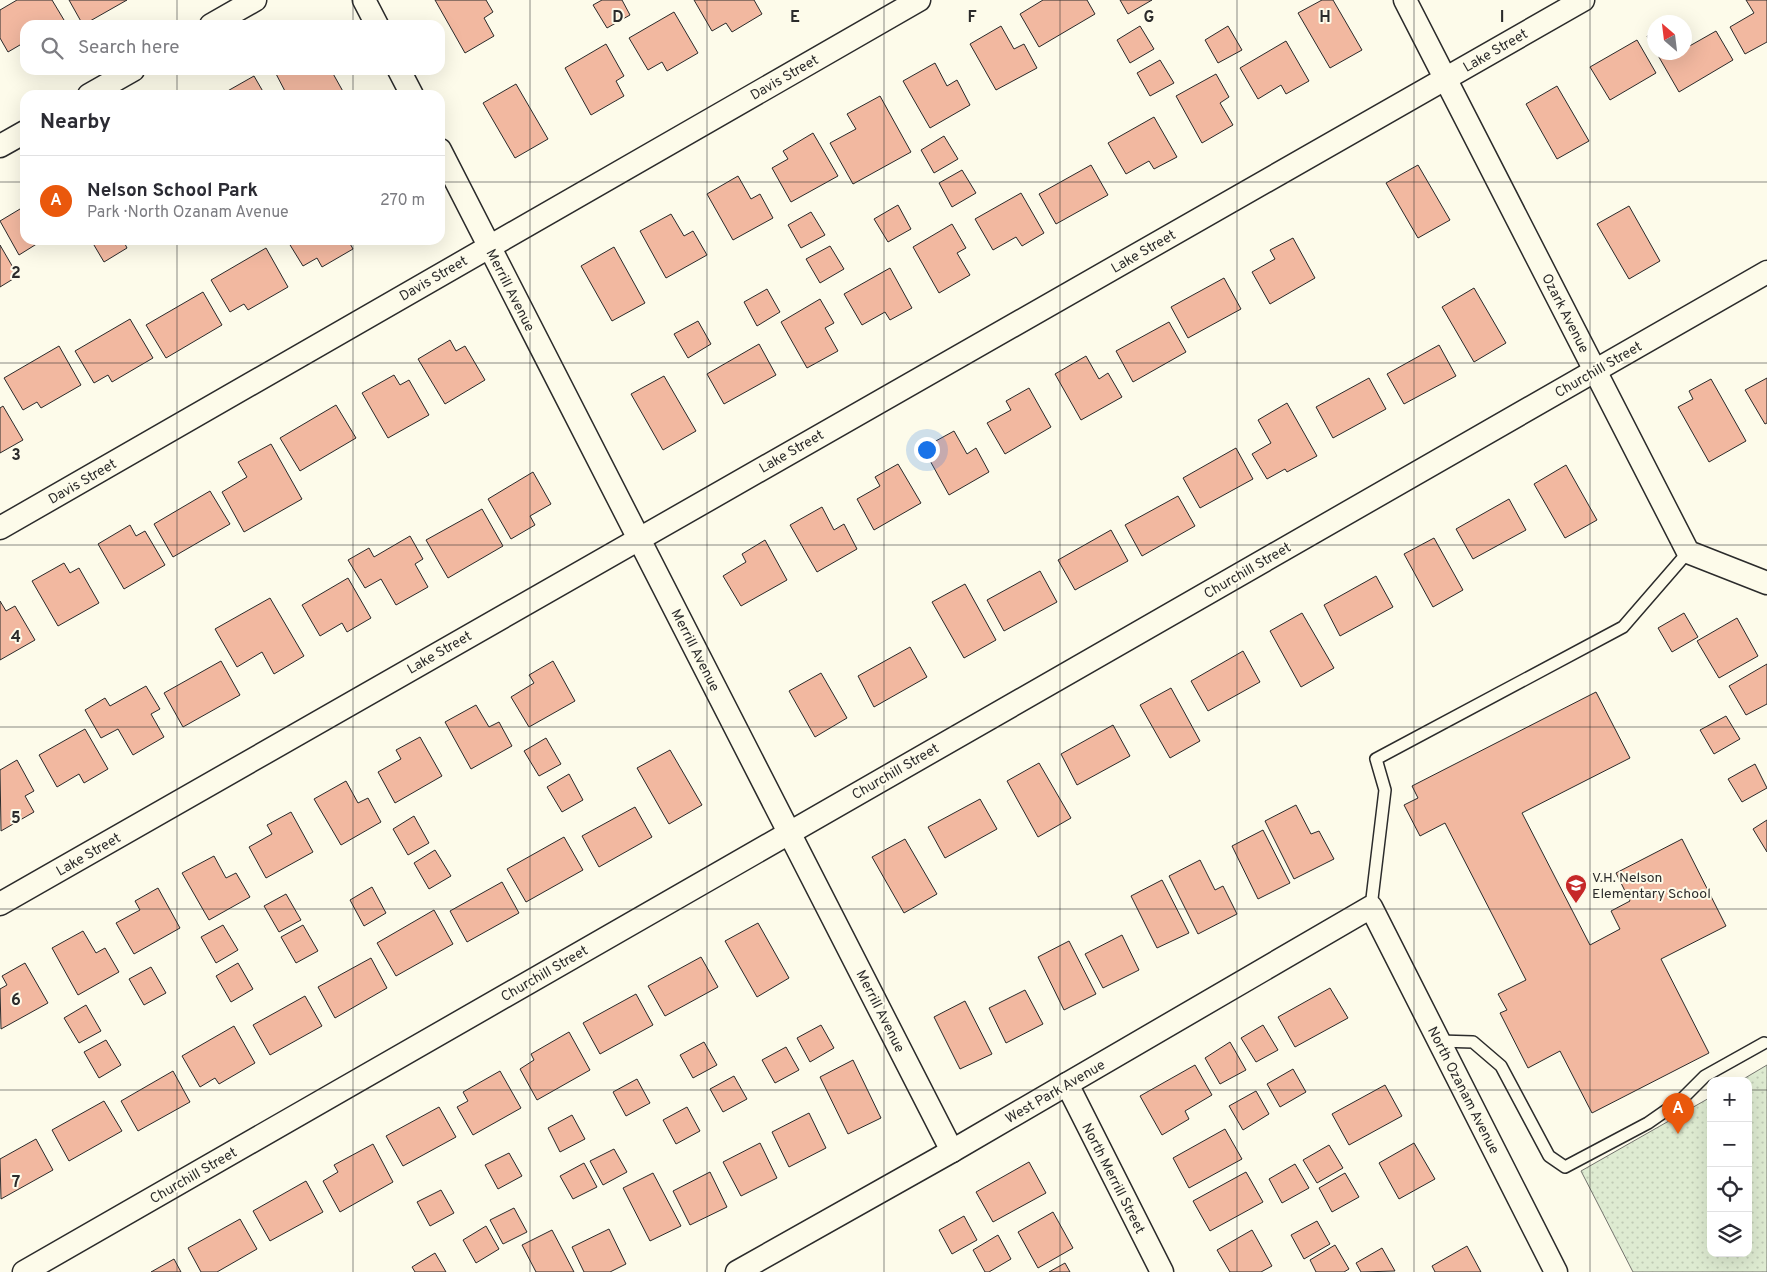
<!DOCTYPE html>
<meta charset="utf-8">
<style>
body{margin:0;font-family:Overpass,sans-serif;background:#f7f7f7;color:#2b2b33}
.controls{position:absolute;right:15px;bottom:15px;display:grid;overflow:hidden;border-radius:10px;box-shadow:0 5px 20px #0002}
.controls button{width:45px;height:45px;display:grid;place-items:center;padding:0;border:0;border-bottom:1px solid #e1e1e2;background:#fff;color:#2b2b33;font:25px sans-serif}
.compass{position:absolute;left:1647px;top:15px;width:45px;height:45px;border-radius:50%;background:#fff;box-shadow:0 5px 20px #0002;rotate:332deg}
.you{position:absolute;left:926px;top:449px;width:18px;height:18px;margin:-12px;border:4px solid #fff;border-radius:50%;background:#1a73e8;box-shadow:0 0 0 8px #1a73e833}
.badge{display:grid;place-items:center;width:32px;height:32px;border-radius:50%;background:#ea580c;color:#fff;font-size:16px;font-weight:700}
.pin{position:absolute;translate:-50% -41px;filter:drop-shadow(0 1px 2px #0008)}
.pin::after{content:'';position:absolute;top:26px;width:18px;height:15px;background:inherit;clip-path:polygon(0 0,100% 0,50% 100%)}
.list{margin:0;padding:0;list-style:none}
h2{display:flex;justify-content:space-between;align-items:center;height:65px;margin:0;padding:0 20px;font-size:21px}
h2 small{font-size:16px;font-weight:400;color:#7c7c81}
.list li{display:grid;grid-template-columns:32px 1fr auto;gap:15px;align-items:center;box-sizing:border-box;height:90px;padding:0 20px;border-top:1px solid #e1e1e2}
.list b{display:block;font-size:19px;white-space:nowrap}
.list p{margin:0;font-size:16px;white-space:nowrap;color:#7c7c81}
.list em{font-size:16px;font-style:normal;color:#7c7c81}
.icon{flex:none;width:28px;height:28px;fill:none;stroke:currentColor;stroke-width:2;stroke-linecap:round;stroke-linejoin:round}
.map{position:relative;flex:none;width:1767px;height:1272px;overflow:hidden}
.search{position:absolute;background:#fff;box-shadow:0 5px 20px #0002;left:20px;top:20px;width:425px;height:55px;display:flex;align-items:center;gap:12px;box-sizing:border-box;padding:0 18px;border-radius:15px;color:#7c7c81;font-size:19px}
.panel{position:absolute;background:#fff;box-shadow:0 5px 20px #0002;left:20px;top:90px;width:425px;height:155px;border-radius:15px}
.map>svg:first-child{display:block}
.park{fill:url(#park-dots);stroke:#74746e}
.building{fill:#f2b8a0;stroke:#2b2b2b}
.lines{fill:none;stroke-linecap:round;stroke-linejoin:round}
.lane-casing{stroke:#2b2b2b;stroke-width:14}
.street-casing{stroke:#2b2b2b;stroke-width:25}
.lane{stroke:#fdfbea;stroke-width:11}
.street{stroke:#fdfbea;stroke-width:22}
.grid{fill:none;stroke:#2b2b2b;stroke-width:1;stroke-opacity:0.55}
.labels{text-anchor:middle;stroke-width:4;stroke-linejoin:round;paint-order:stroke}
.street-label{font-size:14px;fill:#2b2b2b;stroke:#fdfbea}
.poi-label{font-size:14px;fill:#2b2b2b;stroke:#fdfbea;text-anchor:start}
.grid-label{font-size:16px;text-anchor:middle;font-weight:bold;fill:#2b2b2b;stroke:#fdfbea;stroke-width:4;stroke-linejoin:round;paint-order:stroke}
</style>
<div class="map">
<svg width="1767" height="1272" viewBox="0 0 1767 1272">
<defs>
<pattern id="park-dots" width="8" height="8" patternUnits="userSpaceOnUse" patternTransform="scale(1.25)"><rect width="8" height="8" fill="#deebd1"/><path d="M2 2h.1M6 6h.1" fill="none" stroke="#bfcab4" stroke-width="1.8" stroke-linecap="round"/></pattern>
</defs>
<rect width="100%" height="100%" fill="#fdfbea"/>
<!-- park -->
<path class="park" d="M1767,1065V1272H1633L1581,1171L1711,1097V1253H1748V1081H1740Z"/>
<!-- building -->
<g class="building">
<path d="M17,0H52L67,25H25V42L8,52L0,38V10Z"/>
<path d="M69,0H127L83,25Z"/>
<path d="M435,0H486L493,12L484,18L494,36L465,53Z"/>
<path d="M602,0H622L630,15L607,28L593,5Z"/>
<path d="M694,0H754L762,14L732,32L726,23L712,31Z"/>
<path d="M1043,0H1087L1095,14L1039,47L1020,14Z"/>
<path d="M1120,0H1152L1128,14Z"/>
<path d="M1322,0H1333L1362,50L1330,68L1298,13Z"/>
<path d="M1746,0H1767V42L1745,54L1730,27L1754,13Z"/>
<path d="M674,12L698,53L667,71L662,62L648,70L629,38Z"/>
<path d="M1001,26L1014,49L1024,44L1037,68L996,90L970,44Z"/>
<path d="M1140,26L1154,49L1130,63L1117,40Z"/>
<path d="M1228,26L1242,50L1218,63L1205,40Z"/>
<path d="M1716,31L1733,60L1679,92L1656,52H1684V46L1686,48Z"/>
<path d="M1654,32V50L1647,36Z"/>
<path d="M1637,40L1656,73L1610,100L1590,67Z"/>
<path d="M1286,41L1309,81L1286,94L1281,85L1258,99L1240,68Z"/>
<path d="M606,44L624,76L616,81L624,96L591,115L565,68Z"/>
<path d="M1160,60L1174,83L1150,96L1137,73Z"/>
<path d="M935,63L947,86L957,80L970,105L930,128L903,81Z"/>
<path d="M274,70H331L345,95H287Z"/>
<path d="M1216,74L1229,97L1220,103L1233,125L1202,143L1176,96Z"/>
<path d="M254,76L265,95H225L224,93Z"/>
<path d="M516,84L548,139L515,158L483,103Z"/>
<path d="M1557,86L1589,141L1557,159L1526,104Z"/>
<path d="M880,96L911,152L853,184L830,143L856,129L847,114Z"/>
<path d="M1154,117L1177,157L1154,169L1149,161L1126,174L1108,143Z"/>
<path d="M813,133L838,176L791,202L772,168L788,159L783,151Z"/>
<path d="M944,136L958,159L934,173L921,150Z"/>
<path d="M1091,165L1108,195L1056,224L1039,194Z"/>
<path d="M1418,165L1450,220L1418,238L1386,183Z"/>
<path d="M962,170L976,193L952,207L939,183Z"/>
<path d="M738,176L751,199L760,194L773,218L733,240L707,194Z"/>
<path d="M1021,193L1044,233L1022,246L1016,237L993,250L975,219Z"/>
<path d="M898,205L911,229L888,242L874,219Z"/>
<path d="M25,206V240H43L19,255L0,221Z"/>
<path d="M1629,206L1660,261L1629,279L1597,224Z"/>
<path d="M811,212L825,235L801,248L788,225Z"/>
<path d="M671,214L684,236L693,231L707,255L666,278L640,231Z"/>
<path d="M952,224L966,248L957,253L970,275L939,293L913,247Z"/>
<path d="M1293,238L1315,278L1270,304L1252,272L1275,259L1270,250Z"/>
<path d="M91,240H123L127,248L104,262Z"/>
<path d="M287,240H348L353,249L322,267L317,258L303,266Z"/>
<path d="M0,245L18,276L0,287Z"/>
<path d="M830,246L844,269L820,283L806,259Z"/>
<path d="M614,247L645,303L612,321L581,266Z"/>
<path d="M266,248L288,287L248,310L244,304L230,312L211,280Z"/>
<path d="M890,268L912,308L890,320L885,312L862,325L844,294Z"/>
<path d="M1224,278L1241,309L1188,338L1171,307Z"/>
<path d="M1474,288L1506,343L1474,362L1442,307Z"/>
<path d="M767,289L780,312L757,326L744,302Z"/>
<path d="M203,292L222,325L166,358L146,325Z"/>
<path d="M820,299L834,323L825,328L838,351L807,368L781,322Z"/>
<path d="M130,319L153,358L112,382L108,375L94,383L75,351Z"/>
<path d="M698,321L711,344L688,358L674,334Z"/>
<path d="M1169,322L1186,352L1133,382L1116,351Z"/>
<path d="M450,340L456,351L465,346L485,380L445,404L418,359Z"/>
<path d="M759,344L776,375L724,404L707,374Z"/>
<path d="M1439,345L1456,376L1404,404L1387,374Z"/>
<path d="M59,346L81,385L41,408L37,402L23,410L4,378Z"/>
<path d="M1086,356L1099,379L1108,373L1122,397L1081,420L1055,374Z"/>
<path d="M394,375L400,385L409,380L429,415L388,438L362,393Z"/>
<path d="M664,376L696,431L663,450L631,394Z"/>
<path d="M1369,378L1386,409L1333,438L1316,407Z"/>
<path d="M1767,378V423L1765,424L1745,390Z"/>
<path d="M1711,379L1746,441L1709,462L1678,407L1693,399L1689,391Z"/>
<path d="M1029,388L1051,427L1005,454L987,423L1011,410L1006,401Z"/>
<path d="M1287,403L1317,456L1287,472L1285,469L1267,479L1252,454L1271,443L1258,420Z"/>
<path d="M336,405L356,438L300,471L280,438Z"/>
<path d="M3,406L23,440L0,453V408Z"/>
<path d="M954,431L967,454L976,448L989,472L949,495L923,448Z"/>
<path d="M271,444L302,499L244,532L222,492L247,477L238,462Z"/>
<path d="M1236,448L1253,479L1200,508L1183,478Z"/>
<path d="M898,464L921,503L874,530L857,499L880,486L875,477Z"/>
<path d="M1566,465L1597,520L1565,538L1534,484Z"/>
<path d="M533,472L551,504L530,516L535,525L511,539L488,499Z"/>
<path d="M210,491L230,524L173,557L154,524Z"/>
<path d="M1178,496L1195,526L1142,556L1125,525Z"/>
<path d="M1509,499L1526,530L1473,559L1456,529Z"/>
<path d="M822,507L834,530L844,524L857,549L817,572L790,525Z"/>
<path d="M482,509L503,546L448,578L426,540Z"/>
<path d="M130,525L136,536L145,531L165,565L124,589L98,544Z"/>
<path d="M1111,530L1128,561L1075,590L1058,560Z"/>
<path d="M410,536L423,559L415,564L428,587L396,605L381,579L365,588L348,560L369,548L374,557Z"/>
<path d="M1434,538L1463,590L1433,607L1404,554Z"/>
<path d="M765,540L787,580L741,606L723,576L746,562L742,554Z"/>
<path d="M64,563L70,573L79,568L99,603L58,626L32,581Z"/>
<path d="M1040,571L1057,602L1004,631L987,600Z"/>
<path d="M1376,576L1393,607L1340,636L1324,605Z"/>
<path d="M348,578L371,618L347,632L342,623L320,636L302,605Z"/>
<path d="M965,584L996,640L964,658L932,602Z"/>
<path d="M270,598L304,656L274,674L262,652L237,667L215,629Z"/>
<path d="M0,601L6,611L15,606L35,640L0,660Z"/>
<path d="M1302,613L1334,668L1301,687L1270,631Z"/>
<path d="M1684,613L1698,637L1672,652L1658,628Z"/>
<path d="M1737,618L1758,656L1719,678L1697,641Z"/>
<path d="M910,647L927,677L874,707L858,676Z"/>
<path d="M1243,651L1260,682L1208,711L1191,681Z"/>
<path d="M221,661L240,695L183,727L164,693Z"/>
<path d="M553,661L575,701L529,727L511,697L534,683L529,675Z"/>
<path d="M1767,664V704L1746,715L1729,686Z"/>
<path d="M821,673L847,718L815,737L789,691Z"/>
<path d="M146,686L160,709L151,714L164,737L133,755L118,729L101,738L85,710L105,698L110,706Z"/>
<path d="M1171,688L1200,741L1170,758L1140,705Z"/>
<path d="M1596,692L1630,758L1522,813L1590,945L1620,929L1611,911L1630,901L1616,873L1682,839L1726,926L1661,959L1709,1053L1592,1113L1560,1051L1528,1068L1500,1013L1507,1010L1498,994L1526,980L1445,823L1420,836L1404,805L1418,798L1412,786Z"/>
<path d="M476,705L489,727L499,722L512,746L471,769L445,722Z"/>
<path d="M1726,716L1740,739L1714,754L1700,730Z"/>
<path d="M1113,725L1130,756L1077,785L1061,754Z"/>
<path d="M85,729L108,769L84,783L79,774L57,787L39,755Z"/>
<path d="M420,737L442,776L395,803L378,772L401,759L396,750Z"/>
<path d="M546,738L561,764L539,776L524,751Z"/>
<path d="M670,750L702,805L669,824L637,768Z"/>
<path d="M17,760L34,791L25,796L34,812L1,831L0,770Z"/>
<path d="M1039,763L1071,818L1038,837L1007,781Z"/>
<path d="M1755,764L1767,788L1742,802L1728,779Z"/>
<path d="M569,774L583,800L562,812L547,787Z"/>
<path d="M346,781L358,803L368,798L381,822L341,845L314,799Z"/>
<path d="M980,799L997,829L945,858L928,827Z"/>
<path d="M1296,805L1311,834L1319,831L1334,859L1294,879L1265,821Z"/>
<path d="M635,807L652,837L599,867L582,836Z"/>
<path d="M291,812L313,852L266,878L249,847L272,834L267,825Z"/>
<path d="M414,816L429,843L408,855L393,829Z"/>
<path d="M1767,820V852L1753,829Z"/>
<path d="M1263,830L1290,883L1258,899L1232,846Z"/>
<path d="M564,837L583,870L526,902L507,869Z"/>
<path d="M905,839L937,894L904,913L872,857Z"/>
<path d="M435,850L451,876L429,889L414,863Z"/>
<path d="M214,856L226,878L236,873L250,897L209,920L182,873Z"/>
<path d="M1200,860L1215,890L1223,886L1237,914L1198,934L1169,876Z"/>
<path d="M1162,880L1189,933L1157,948L1131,896Z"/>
<path d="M502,882L519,913L467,942L450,911Z"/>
<path d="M372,887L386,913L364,926L350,900Z"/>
<path d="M158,888L180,928L134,954L116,923L140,910L135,901Z"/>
<path d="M286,894L301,920L279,932L264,906Z"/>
<path d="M434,910L453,944L396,976L377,943Z"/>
<path d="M758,923L789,978L757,997L725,941Z"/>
<path d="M223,925L238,950L216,963L201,937Z"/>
<path d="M303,925L318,951L296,963L281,937Z"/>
<path d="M83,931L96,953L105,948L119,972L78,995L52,948Z"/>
<path d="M1122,935L1139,970L1103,988L1085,954Z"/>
<path d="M1069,941L1096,994L1064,1010L1038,957Z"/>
<path d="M701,957L718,987L665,1016L648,986Z"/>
<path d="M371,958L387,988L335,1018L318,987Z"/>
<path d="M25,963L48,1003L1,1029L0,989L7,985L2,976Z"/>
<path d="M238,963L253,989L231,1002L216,976Z"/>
<path d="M151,967L166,993L144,1005L129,979Z"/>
<path d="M1330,988L1348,1018L1295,1047L1278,1017Z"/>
<path d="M1025,990L1043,1024L1006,1043L989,1008Z"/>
<path d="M636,994L653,1025L600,1054L583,1023Z"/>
<path d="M305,996L322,1026L270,1055L253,1025Z"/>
<path d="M965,1001L992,1054L960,1069L934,1017Z"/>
<path d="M86,1005L101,1031L79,1043L64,1018Z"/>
<path d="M821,1025L834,1048L810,1062L797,1038Z"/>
<path d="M1263,1025L1278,1050L1256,1062L1241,1038Z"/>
<path d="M234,1026L255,1063L219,1084L215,1078L200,1087L182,1056Z"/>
<path d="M569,1032L590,1070L537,1100L520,1069L534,1060L531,1054Z"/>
<path d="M106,1040L121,1065L99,1078L84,1052Z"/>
<path d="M704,1042L717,1065L693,1078L680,1055Z"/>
<path d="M1230,1042L1246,1070L1220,1084L1205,1058Z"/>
<path d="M786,1047L799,1070L775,1083L762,1060Z"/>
<path d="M853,1060L881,1118L848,1134L820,1077Z"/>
<path d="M1195,1065L1212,1095L1185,1111L1189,1119L1162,1135L1140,1096Z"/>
<path d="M1293,1069L1306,1092L1280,1107L1267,1084Z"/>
<path d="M173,1071L190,1102L138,1131L121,1101Z"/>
<path d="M500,1071L521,1108L473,1135L457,1107L468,1101L463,1092Z"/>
<path d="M734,1076L747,1099L723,1112L710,1089Z"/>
<path d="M637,1079L650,1103L626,1116L613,1092Z"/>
<path d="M1385,1085L1402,1116L1349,1145L1332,1114Z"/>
<path d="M1256,1091L1269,1114L1243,1130L1229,1106Z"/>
<path d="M104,1101L122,1131L69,1161L52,1130Z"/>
<path d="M439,1107L456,1137L403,1166L386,1136Z"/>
<path d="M687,1107L700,1131L676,1144L663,1120Z"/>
<path d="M809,1113L826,1148L789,1167L772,1132Z"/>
<path d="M572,1115L585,1139L560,1152L548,1128Z"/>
<path d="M1225,1129L1242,1159L1189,1188L1173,1158Z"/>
<path d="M36,1139L53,1170L1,1199L0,1159Z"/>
<path d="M760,1143L777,1178L741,1196L723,1162Z"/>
<path d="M1414,1143L1435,1179L1399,1199L1379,1163Z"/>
<path d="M373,1144L393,1182L340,1212L323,1181L338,1172L334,1165Z"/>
<path d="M1329,1145L1343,1168L1317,1183L1303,1160Z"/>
<path d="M614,1149L627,1172L603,1185L590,1161Z"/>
<path d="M509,1153L522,1176L498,1189L485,1165Z"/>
<path d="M1029,1162L1046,1193L993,1222L976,1192Z"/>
<path d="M584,1163L597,1187L573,1199L560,1176Z"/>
<path d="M1295,1164L1309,1188L1282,1203L1269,1179Z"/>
<path d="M710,1172L727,1207L690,1225L673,1191Z"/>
<path d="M1246,1172L1263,1202L1210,1231L1193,1201Z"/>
<path d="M653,1173L681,1226L650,1241L623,1188Z"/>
<path d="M1345,1173L1359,1197L1332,1212L1319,1188Z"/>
<path d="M306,1181L323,1212L270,1241L253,1211Z"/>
<path d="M441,1190L454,1213L430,1226L417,1202Z"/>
<path d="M514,1208L527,1232L503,1244L490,1220Z"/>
<path d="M1053,1212L1073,1248L1038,1268L1018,1232Z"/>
<path d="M964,1216L977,1240L952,1254L939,1230Z"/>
<path d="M240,1219L257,1249L217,1272H201L188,1248Z"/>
<path d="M1317,1221L1330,1244L1304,1259L1291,1235Z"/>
<path d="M486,1226L499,1249L476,1263L463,1240Z"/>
<path d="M609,1229L626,1264L610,1272H584L572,1247Z"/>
<path d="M552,1230L574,1272H536L522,1245Z"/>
<path d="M1252,1230L1272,1266L1261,1272H1230L1217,1250Z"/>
<path d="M998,1235L1011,1259L989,1272H985L973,1250Z"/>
<path d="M1335,1245L1349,1269L1344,1272H1316L1310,1260Z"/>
<path d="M1467,1246L1481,1272H1435L1432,1266Z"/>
<path d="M1382,1248L1395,1271L1361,1272L1356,1263Z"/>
<path d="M435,1253L446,1272H415L412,1267Z"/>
<path d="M174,1259L181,1272H151Z"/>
<path d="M1065,1263L1070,1272H1049Z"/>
</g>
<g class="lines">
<!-- lane casing -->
<g class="lane-casing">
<g id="lane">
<path d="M1371,907L1385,790L1376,759L1623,627L1688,552"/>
<path d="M1439,1041L1473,1042L1501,1066L1549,1156L1565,1167L1648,1123L1681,1100L1705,1076L1764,1043"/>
</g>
</g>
<!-- street casing -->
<g class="street-casing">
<g id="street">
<path d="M364,0L377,25"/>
<path d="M1405,0L1688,552L1767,583"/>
<path d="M211,25L255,0"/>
<path d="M399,70L412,95"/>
<path d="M89,95L133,70"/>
<path d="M0,146L25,132"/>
<path d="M440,150L952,1151"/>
<path d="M0,528L919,0"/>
<path d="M0,904L1583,0"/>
<path d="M1067,1084L1162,1272"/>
<path d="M24,1272L1767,272"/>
<path d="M737,1272L952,1151L1371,907L1556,1272"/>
</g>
</g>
<!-- lane -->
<use href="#lane" class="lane"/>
<!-- street -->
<use href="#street" class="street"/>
</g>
<!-- grid -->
<path class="grid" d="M177,0V25M353,0V25M530,0V1272M707,0V1272M884,0V1272M1060,0V1272M1237,0V1272M1414,0V1272M1590,0V1272M177,70V95M353,70V95M0,182H25M440,182H1767M177,240V1272M353,240V1272M0,363H1767M0,545H1767M0,727H1767M0,909H1767M0,1090H1711M1748,1090H1767"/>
<!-- icons -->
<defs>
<g id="school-pin" transform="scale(1.125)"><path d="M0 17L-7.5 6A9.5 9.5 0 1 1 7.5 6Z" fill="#c62828" stroke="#fdfbea"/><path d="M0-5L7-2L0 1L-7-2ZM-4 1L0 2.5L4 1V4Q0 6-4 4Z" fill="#fff"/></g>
</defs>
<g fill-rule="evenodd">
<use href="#school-pin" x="1576" y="885"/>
</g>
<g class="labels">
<!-- street labels -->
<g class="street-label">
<text transform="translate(1495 50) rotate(-30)" y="5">Lake Street</text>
<text transform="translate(784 77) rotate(-30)" y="5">Davis Street</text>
<text transform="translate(1143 251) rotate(-30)" y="5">Lake Street</text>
<text transform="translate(433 278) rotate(-30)" y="5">Davis Street</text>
<text transform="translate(511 290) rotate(63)" y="5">Merrill Avenue</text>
<text transform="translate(1566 313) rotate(63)" y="5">Ozark Avenue</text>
<text transform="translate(1598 369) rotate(-30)" y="5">Churchill Street</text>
<text transform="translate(791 451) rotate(-30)" y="5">Lake Street</text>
<text transform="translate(82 481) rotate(-30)" y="5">Davis Street</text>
<text transform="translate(1247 570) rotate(-30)" y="5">Churchill Street</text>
<text transform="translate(696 650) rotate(63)" y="5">Merrill Avenue</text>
<text transform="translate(439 652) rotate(-30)" y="5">Lake Street</text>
<text transform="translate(895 771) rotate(-30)" y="5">Churchill Street</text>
<text transform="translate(88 854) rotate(-30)" y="5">Lake Street</text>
<text transform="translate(544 973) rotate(-30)" y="5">Churchill Street</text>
<text transform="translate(881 1011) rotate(63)" y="5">Merrill Avenue</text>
<text transform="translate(1464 1090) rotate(63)" y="5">North Ozanam Avenue</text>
<text transform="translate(1055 1091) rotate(-30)" y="5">West Park Avenue</text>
<text transform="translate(193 1175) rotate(-30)" y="5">Churchill Street</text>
<text transform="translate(1114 1178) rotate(63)" y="5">North Merrill Street</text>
</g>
<!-- poi labels -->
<g class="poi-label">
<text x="1592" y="882">V.H. Nelson<tspan x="1592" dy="16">Elementary School</tspan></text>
</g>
</g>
<g class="grid-label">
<text x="618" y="22">D</text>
<text x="795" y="22">E</text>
<text x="972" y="22">F</text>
<text x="1149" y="22">G</text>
<text x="1325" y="22">H</text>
<text x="1502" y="22">I</text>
<text x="16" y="278">2</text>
<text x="16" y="460">3</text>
<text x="16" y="642">4</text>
<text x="16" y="823">5</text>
<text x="16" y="1005">6</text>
<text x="16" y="1187">7</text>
</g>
</svg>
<div class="controls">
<button>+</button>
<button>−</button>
<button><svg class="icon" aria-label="locate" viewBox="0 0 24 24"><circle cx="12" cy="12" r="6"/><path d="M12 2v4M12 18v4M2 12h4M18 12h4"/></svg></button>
<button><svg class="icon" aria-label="layers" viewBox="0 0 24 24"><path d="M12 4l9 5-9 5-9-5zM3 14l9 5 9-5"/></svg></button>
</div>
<svg class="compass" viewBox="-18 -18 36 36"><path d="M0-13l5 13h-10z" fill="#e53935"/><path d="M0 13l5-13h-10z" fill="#7c7c81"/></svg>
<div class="you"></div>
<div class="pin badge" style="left:1678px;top:1134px">A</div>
<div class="search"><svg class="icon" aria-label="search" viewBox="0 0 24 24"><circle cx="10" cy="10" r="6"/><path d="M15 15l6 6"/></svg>Search here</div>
<section class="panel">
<h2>Nearby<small></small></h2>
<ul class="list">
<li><span class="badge">A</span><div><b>Nelson School Park</b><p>Park · North Ozanam Avenue</p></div><em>270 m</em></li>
</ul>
</section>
</div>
